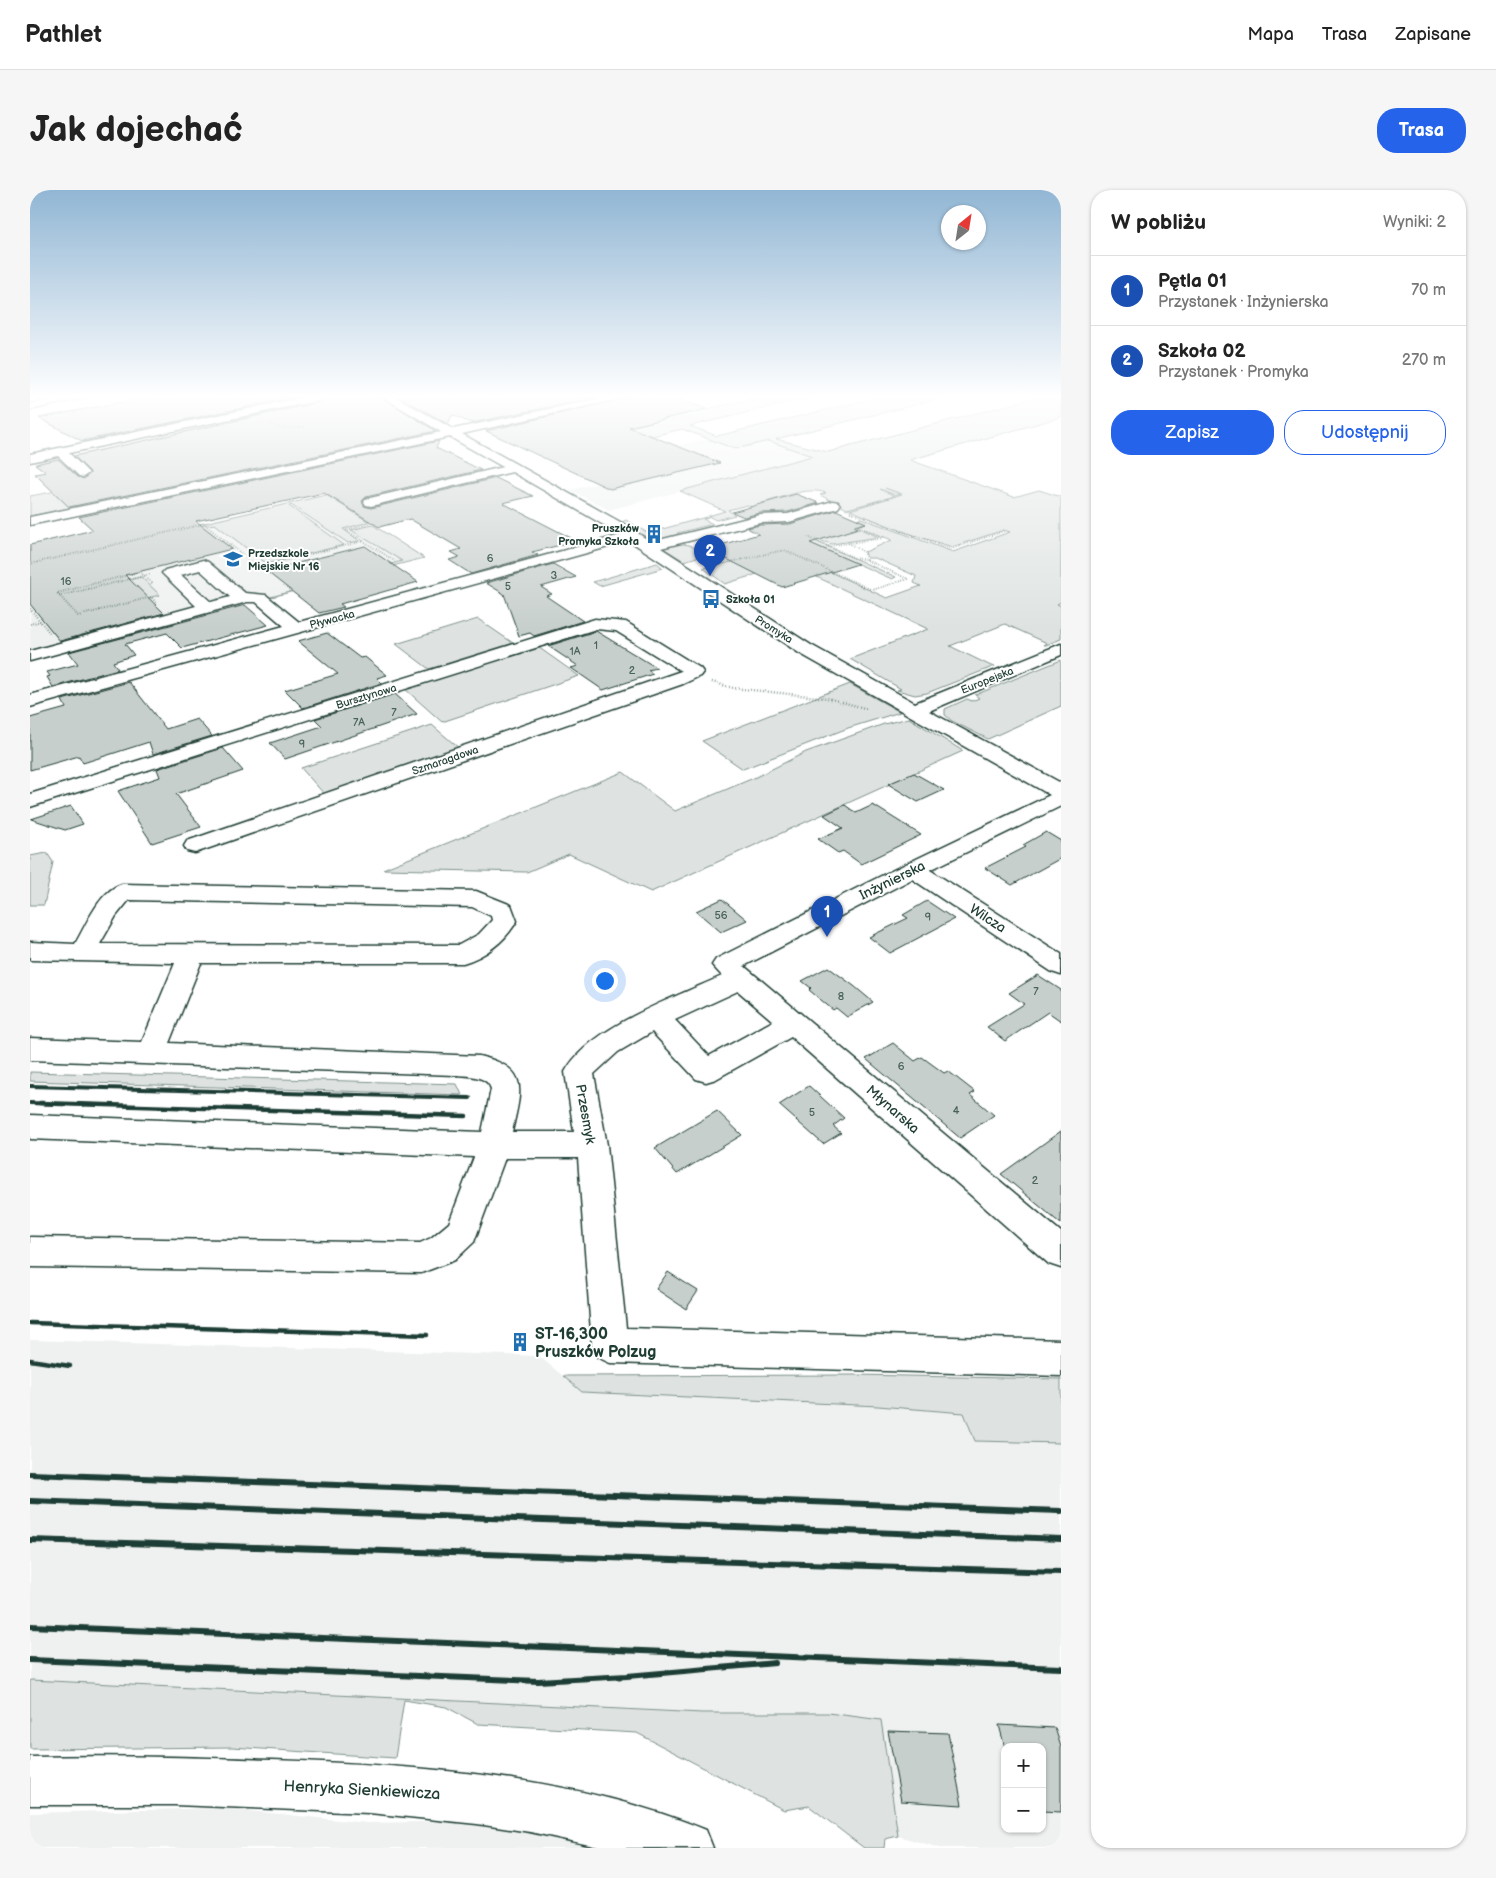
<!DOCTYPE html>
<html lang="pl">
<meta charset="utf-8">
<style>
body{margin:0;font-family:"Balsamiq Sans",sans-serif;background:#f6f6f6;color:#222}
.controls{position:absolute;right:15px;bottom:15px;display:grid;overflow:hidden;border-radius:10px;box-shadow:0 1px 4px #0004}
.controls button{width:45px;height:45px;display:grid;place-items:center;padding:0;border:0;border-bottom:1px solid #e0e0e0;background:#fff;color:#222;font:25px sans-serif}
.compass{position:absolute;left:911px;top:15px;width:45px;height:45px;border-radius:50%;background:#fff;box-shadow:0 1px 4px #0004;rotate:30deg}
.you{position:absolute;left:574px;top:790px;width:18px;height:18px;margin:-12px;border:4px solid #fff;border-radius:50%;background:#1a73e8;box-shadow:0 0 0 8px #1a73e833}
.badge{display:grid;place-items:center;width:32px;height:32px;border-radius:50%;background:#2563eb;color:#fff;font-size:16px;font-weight:700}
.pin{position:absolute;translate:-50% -41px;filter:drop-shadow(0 1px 2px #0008)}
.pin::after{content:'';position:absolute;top:26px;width:18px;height:15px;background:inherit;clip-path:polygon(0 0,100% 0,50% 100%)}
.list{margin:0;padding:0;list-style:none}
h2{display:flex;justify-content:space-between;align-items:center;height:65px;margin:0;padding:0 20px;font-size:21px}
h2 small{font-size:16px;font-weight:400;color:#767676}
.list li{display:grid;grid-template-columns:32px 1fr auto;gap:15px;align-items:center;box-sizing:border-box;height:70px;padding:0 20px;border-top:1px solid #e0e0e0}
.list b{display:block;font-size:19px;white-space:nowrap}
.list p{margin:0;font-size:16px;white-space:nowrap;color:#767676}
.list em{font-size:16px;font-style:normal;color:#767676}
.actions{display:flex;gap:10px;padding:15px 20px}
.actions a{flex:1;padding:11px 0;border:1px solid #2563eb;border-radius:20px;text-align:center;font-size:18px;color:#2563eb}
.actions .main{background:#2563eb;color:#fff}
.map{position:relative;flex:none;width:1031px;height:1658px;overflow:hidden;border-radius:20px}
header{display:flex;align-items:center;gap:30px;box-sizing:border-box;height:70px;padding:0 25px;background:#fff;border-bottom:1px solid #e0e0e0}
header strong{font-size:24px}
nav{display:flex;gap:28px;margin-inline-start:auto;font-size:18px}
.intro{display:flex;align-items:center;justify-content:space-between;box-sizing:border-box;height:120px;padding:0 30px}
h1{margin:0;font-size:35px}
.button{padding:12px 22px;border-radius:20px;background:#2563eb;color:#fff;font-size:18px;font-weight:700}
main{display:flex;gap:30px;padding:0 30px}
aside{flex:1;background:#fff;border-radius:20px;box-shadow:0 1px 4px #0004}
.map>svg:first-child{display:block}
.built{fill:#eef1f0;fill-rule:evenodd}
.green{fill:#dee3e2;stroke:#7e908b}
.building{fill:#c7cfcc;stroke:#1f3d34}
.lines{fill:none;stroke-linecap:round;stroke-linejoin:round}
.minor-casing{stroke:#1f3d34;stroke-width:3}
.path-far2{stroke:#1f3d34;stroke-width:1;stroke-dasharray:0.5 2;stroke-linecap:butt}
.path-far1{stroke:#1f3d34;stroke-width:2;stroke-dasharray:0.5 2;stroke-linecap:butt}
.path{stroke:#1f3d34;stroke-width:2.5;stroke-dasharray:0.5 2.5;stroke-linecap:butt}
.minor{fill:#fff;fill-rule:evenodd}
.rail-far2{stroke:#1f3d34;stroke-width:4}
.rail-far1{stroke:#1f3d34;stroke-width:4.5}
.rail{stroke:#1f3d34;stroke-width:6}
.labels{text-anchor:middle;stroke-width:4;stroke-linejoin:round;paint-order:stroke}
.far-poi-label{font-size:11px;font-weight:bold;fill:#1f3d34;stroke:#fff;text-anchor:start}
.number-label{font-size:11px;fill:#49625a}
.far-street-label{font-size:11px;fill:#1f3d34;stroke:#fff}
.street-label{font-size:14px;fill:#1f3d34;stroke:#fff}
.near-poi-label{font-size:16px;font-weight:bold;fill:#1f3d34;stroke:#fff;text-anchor:start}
.near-street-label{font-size:16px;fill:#1f3d34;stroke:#fff}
</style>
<header>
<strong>Pathlet</strong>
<nav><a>Mapa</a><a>Trasa</a><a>Zapisane</a></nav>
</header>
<div class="intro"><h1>Jak dojechać</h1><a class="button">Trasa</a></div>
<main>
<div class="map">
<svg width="1031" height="1658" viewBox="0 0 1031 1658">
<rect width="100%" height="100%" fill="#fff"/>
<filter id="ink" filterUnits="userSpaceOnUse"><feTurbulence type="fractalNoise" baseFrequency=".02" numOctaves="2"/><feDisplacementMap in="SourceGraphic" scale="10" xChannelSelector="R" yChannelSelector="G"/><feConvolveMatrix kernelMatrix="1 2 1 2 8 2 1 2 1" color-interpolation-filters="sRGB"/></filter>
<g filter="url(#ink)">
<!-- built -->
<g class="built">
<path d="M676,249L705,259L739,251L783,266L579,320L540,300L573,292L608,265Z"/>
<path d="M296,305L394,368L0,469V371Z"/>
<path d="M0,1150L509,1166L552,1202L848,1216L934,1223L945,1251L1031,1253V1658H910L868,1646L855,1555L475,1527L374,1509L0,1490ZM975,1557H1012V1639H975Z"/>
<path d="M192,1618L337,1633L491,1630L595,1658H0V1623Z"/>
</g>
<!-- green -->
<g class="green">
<path d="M730,207H784L660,236L687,246L850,207H917L746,249L798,262L1009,207H1031V227L880,270L984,307L1009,300L1031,307V412L1027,414L1031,416V449L1016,455H1014L1017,453L975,434L920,456L961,476H965L897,503L885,505L867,500L871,499L820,469L898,439L759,374L695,394L673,378L754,361L857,408L891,396L884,393L886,386L845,368H837L835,362L862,350L827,336L836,333L827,329L831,328L923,362L980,342L974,340L922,357L871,341L820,320L872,304L855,298L870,304L866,305L850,299L865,306L817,319L790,305L796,303C777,296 752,308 732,313L751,321L739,325L717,315L698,320L705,325L686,330L678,326L695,321L650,301L782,266L739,251L705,259L652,239L572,258L549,248Z"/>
<path d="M38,299L54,315L0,326V306Z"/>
<path d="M296,305L339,332L313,339L330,351L318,353L261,315L259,316L314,355L237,374L185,334L177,335L174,333L0,373Z"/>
<path d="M676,327L678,328L673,329L683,334L647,343L652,346L626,353L592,332L596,330L618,343Z"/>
<path d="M343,335L394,368L241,407L372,371L321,340Z"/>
<path d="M828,338L849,347L802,354L788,350Z"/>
<path d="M785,351L866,387L862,389L780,353Z"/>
<path d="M647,353L659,355L677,364L654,371L632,357Z"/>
<path d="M627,373L633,378L570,396L563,392Z"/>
<path d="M111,387L130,405L88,415L71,397Z"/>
<path d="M448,429L483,453L399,479L366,454Z"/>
<path d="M508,457L549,486L412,532L375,499Z"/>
<path d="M1031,470V516L958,549L922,531L915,525V519L937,509L942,511L949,508L945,505Z"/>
<path d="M820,494L870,522L818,538L713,579L672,551Z"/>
<path d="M879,528L933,561L621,702L539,664L497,682L353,679L593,582L645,621L726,587L776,562L854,534Z"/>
<path d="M402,535L430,559L296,606L271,578Z"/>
<path d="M17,663L23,672L14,715H0V666Z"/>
<path d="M0,882L427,894L432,905L0,891Z"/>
<path d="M825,1185L1031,1189V1253L945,1251L934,1223L848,1216L552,1202L533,1186Z"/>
<path d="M0,1490L672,1523H798L851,1530L868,1646L855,1649L854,1658H834L779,1616L754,1620L607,1543L448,1534L416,1517L374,1510L365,1568L202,1557L0,1559Z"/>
</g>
<!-- building -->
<g class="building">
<path d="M118,207H265L52,251L9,228Z"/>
<path d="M298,207H351L406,241L39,317L5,284L16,282L5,274L28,269L48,287L54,289L60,282L44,266L291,212Z"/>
<path d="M370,207H567L441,233L422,225L418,234Z"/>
<path d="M600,207H642L677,219L599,237L690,273L580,299L456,241Z"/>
<path d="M409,251L406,258L451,280L336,307L332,311L334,316L341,318L466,288L503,306L473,313L547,351L502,362L508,365L441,384L419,370L430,367L421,362L431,359L380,329L349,337L294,303L166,331L202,359L95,385L134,423L30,451L0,414V355L63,340L49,327Z"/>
<path d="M766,304L789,313L758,322L730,323L714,327L702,322Z"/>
<path d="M806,320L836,333L824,336L828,338L780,353L828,374L752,397L677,359L729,344L717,338L730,335L760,334Z"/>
<path d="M335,356L388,392L310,414L314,417L289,423L236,381Z"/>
<path d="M523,374L546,387L511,397L522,404L516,406L553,431L504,446L500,443L489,446L474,404L456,393Z"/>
<path d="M215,415L238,435L152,458L137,443L95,454L104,465L83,472L88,479L23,497L17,487L20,486L17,482L48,474L39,462Z"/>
<path d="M566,441L627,478L618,480L623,484L573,500L541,478L548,476L518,456Z"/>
<path d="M297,443L330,468L335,467L357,485L347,488L352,493L273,518L255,500L308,484L268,451Z"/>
<path d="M99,492L136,539L167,529L182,546L123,564L119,552L53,573L49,566L0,580V528L36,518L32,510Z"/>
<path d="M365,504L387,524L255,569L240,553L292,536L285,529Z"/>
<path d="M193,558L213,581L146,604L171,637L122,653L88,601L130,587L127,579Z"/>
<path d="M884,583L914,600L888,612L858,594Z"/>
<path d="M815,615L826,623L843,615L891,645L831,674L813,661L808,663L788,649L813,638L794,625Z"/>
<path d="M41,616L53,634L35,640L1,629Z"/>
<path d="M1016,642L1031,651V668L982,695L955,678L996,657L993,655Z"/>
<path d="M692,709L717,730L691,742L666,721Z"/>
<path d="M897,711L924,729L860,763L839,747L878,728L873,725Z"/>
<path d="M798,777L824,796L843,812L817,827L806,818L803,820L779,800L781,798L772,791Z"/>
<path d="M1008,785L1031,800V831L1018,822L975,851L957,837L994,814L979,803Z"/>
<path d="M863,853L885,871L892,867L914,883L918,881L945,902L940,905L964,925L930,948L836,869Z"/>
<path d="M779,896L814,928L803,936L811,943L793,954L749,915Z"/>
<path d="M687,921L712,945L647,984L625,958Z"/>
<path d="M1031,941V1034L971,984Z"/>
<path d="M638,1082L668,1101L656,1119L626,1099Z"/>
<path d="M969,1535L1025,1538L1031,1557V1622L1012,1621V1557L975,1558Z"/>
<path d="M858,1541L918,1543L932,1615L871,1611Z"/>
</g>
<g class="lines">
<!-- minor casing -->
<g class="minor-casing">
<g id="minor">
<path d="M34,207H57L0,220V214Z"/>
<path d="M275,207H296L291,210L39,263L59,283L53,287L49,286L28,266L0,272V264Z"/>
<path d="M353,207H366L423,239L577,207H598L432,244L592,333L621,352L730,325L758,324L803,311L808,312L810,315L808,318L759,332L730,333L631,358L781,455L885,513L1031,454V465L899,521L1031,593V616L900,680L1031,764V785L1022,782L882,689L714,776L1031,1042V1078L1019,1074L761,847L686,889L676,892L666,889L622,842L588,862L564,884L577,955L596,1138L1031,1150V1186L580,1173L567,1167L562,1155L548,968H475L444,1052L425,1070L391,1083L0,1077V1047L390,1053L401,1048L419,1033L444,967L0,949V925L452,942L461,899C457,885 437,886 425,885L0,870V848L112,852L145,773L0,770V752L45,754C56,735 70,700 92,694L446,701L481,715L487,731C475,751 456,766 433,773H171L139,853L449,866C501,878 491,900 482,942H544L535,882C559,837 646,807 692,786L682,775L686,769L855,684L1020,605L769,463L600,351L0,517V505L254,436L226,412H217L0,471V461L166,416L135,386L132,383L135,380L173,370L178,372L215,403L236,405L269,432L591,345L482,282L341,316L336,315L334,312L336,309L473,277L420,247L0,335V327L411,242ZM170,380L200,407L181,412L151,385ZM99,710L442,717L461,726L462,730L449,744L429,755L70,754L86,726ZM708,801L743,831L679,866L645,830Z"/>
<path d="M565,429L596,432L670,478L673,482L670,486L653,494L165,663L157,661L154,656L157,651L651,481L586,441L566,439L0,617V604Z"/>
<path d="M0,1567C81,1565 161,1567 242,1570C385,1575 542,1585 676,1640L683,1658H573L500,1642L447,1634L339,1623L144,1615H0Z"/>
</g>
</g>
<!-- path-far2 -->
<g class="path-far2">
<path d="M330,212L341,210"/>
<path d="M240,234L252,238L275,237"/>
<path d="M819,319L866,306"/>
<path d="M820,322L822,323"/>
</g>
<!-- path-far1 -->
<g class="path-far1">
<path d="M820,322L921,359L975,341"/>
<path d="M340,334L316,340L365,371"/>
<path d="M778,347L825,368L836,370"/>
<path d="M798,356L854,348L826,336"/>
<path d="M678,362L687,359"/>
<path d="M678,362L688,368"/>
<path d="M690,367L700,372L754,360L842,400L878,389L836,370L834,362L818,353"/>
<path d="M676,371L689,367"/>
<path d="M0,374L174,334L228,377L334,351"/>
<path d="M122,393L110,382L27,403L48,426L121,407L126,412"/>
<path d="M29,406L121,384"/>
<path d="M0,419L20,443"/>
<path d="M0,434L11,431"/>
</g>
<!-- path -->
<path class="path" d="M682,492L703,498L797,508L838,519"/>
<!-- minor -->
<use href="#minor" class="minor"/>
<!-- rail-far2 -->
<g class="rail-far2">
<path d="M0,896L440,908"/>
<path d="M0,913L52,915"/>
</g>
<!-- rail-far1 -->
<g class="rail-far1">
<path d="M10,913L436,926"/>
<path d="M0,1133L397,1145"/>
<path d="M0,1170L40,1176"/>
</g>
<!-- rail -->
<g class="rail">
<path d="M0,1284L1031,1321"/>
<path d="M0,1311L1031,1349"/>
<path d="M0,1350L1031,1382"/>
<path d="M0,1436L1031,1478"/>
<path d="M0,1470L508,1491L597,1486L745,1473"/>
</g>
</g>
</g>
<!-- sky -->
<linearGradient id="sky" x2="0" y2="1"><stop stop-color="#91b6d4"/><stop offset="0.47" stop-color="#fff"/><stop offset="1" stop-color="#fff" stop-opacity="0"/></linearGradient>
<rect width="1031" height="439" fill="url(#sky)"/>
<!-- icons -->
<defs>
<g id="building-bare" transform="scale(1.5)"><path d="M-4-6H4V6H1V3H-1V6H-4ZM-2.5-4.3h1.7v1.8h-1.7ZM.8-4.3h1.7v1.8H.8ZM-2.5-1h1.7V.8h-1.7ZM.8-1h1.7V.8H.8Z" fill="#1f6fb2" stroke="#fff" stroke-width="2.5" paint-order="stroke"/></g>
<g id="school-bare" transform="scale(1.5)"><path d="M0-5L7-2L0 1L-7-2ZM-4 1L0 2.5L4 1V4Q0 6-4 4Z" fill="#1f6fb2" stroke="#fff" stroke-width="2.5" paint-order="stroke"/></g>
<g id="bus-bare" transform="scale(1.5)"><path d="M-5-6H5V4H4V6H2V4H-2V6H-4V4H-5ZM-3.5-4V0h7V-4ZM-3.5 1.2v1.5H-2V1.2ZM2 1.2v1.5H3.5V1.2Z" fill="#1f6fb2" stroke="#fff" stroke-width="2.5" paint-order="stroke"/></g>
</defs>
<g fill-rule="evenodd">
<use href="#building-bare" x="624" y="344"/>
<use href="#school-bare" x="203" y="369"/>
<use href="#bus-bare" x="681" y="409"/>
<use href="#building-bare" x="490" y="1152"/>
</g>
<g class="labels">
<!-- far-poi labels -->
<g class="far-poi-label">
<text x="609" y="342" text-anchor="end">Pruszków<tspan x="609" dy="13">Promyka Szkoła</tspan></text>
<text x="218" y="367">Przedszkole<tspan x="218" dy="13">Miejskie Nr 16</tspan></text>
<text x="696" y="413">Szkoła 01</text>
</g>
<!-- number labels -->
<g class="number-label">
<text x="460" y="372">6</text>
<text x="524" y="389">3</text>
<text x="36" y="395">16</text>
<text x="478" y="400">5</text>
<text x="566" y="459">1</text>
<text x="545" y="465">1A</text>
<text x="602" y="484">2</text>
<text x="364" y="526">7</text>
<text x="329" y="536">7A</text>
<text x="272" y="558">9</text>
<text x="691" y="729">56</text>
<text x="898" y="731">9</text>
<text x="1006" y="805">7</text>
<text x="811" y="810">8</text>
<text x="871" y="880">6</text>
<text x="926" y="924">4</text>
<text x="782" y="926">5</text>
<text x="1005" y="994">2</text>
</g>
<!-- far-street labels -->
<g class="far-street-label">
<text transform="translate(302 429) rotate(-15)" y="4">Pływacka</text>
<text transform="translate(744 439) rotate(32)" y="4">Promyka</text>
<text transform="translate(957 490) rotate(-22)" y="4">Europejska</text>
<text transform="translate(336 506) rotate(-17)" y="4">Bursztynowa</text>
<text transform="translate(415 570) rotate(-19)" y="4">Szmaragdowa</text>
</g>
<!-- street labels -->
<g class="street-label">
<text transform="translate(862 690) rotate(-26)" y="5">Inżynierska</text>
<text transform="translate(958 728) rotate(33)" y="5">Wilcza</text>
<text transform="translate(863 919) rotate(41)" y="5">Młynarska</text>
<text transform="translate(556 924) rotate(80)" y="5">Przesmyk</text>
</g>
<!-- near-poi labels -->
<g class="near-poi-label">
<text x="505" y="1149">ST-16,300<tspan x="505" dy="18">Pruszków Polzug</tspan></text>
</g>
<!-- near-street labels -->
<g class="near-street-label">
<text transform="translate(332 1599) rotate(3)" y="6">Henryka Sienkiewicza</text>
</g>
</g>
</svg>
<div class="controls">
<button>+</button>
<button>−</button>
</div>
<svg class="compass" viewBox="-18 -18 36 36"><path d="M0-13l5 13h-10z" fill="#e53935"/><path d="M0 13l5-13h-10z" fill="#767676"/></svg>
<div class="you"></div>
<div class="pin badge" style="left:797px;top:747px;background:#1a4fb4">1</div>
<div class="pin badge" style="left:680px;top:386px;background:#1a4fb4">2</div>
</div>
<aside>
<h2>W pobliżu<small>Wyniki: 2</small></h2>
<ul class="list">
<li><span class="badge" style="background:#1a4fb4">1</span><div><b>Pętla 01</b><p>Przystanek · Inżynierska</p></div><em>70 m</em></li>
<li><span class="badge" style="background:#1a4fb4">2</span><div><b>Szkoła 02</b><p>Przystanek · Promyka</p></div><em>270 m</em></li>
</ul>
<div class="actions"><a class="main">Zapisz</a><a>Udostępnij</a></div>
</aside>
</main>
